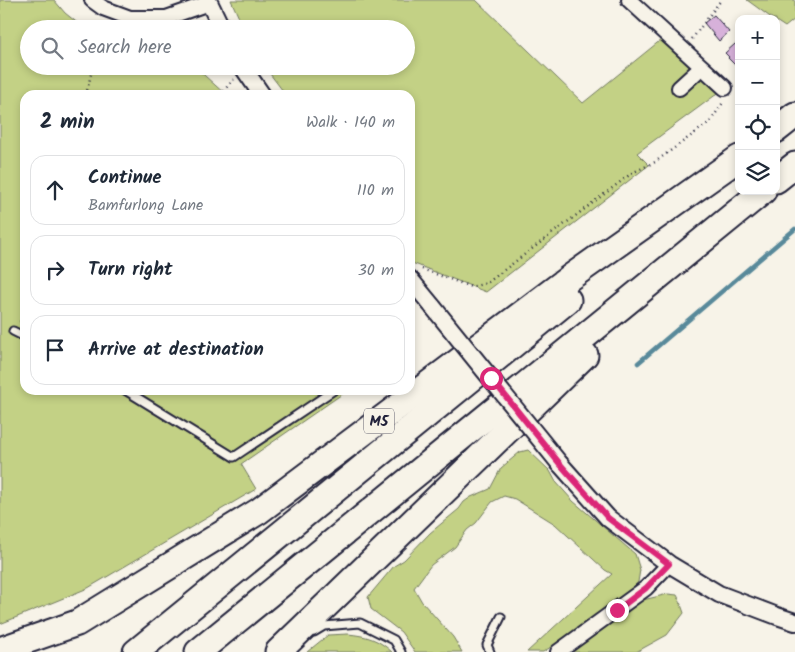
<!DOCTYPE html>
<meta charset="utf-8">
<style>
body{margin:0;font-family:Kalam,sans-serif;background:#f2f2f3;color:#1f2937}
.controls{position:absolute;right:15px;top:15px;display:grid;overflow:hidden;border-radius:10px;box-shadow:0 2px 8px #0003}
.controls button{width:45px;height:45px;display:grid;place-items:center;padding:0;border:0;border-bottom:1px solid #e0e1e3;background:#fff;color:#1f2937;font:25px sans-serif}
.stop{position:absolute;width:15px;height:15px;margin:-11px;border:4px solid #db2777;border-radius:50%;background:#fff}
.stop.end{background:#db2777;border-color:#fff;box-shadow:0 1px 5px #0008}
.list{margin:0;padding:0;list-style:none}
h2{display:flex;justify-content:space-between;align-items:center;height:65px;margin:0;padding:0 20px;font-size:21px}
h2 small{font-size:16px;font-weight:400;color:#747a83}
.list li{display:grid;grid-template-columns:32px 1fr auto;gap:15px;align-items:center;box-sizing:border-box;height:70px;margin:0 10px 10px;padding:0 10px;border:1px solid #e0e1e3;border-radius:15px}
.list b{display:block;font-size:19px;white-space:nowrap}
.list p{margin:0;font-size:16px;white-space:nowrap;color:#747a83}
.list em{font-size:16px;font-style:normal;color:#747a83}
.icon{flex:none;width:28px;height:28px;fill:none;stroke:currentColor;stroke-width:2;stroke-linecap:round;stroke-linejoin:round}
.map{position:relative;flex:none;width:795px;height:652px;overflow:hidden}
.search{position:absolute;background:#fff;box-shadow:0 2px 8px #0003;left:20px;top:20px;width:395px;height:55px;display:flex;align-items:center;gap:12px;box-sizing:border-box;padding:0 18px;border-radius:28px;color:#747a83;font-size:19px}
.panel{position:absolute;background:#fff;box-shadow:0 2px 8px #0003;left:20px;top:90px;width:395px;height:305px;border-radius:15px}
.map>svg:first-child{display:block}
.green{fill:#c3d185;stroke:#727a60}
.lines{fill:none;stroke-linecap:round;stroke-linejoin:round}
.stream{stroke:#59899a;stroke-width:4.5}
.building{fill:#d7b1da;stroke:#22223b}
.service-casing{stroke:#22223b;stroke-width:11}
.minor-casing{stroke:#22223b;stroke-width:18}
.tertiary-casing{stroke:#22223b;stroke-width:20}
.motorway-casing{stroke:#22223b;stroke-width:29}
.path{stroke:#22223b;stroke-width:2.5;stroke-dasharray:1 4;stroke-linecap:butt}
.service{stroke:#f7f3e8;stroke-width:7}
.minor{stroke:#f7f3e8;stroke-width:14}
.tertiary{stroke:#f7f3e8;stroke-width:16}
.motorway{stroke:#f7f3e8;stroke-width:25}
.tertiary-bridge-casing{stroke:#22223b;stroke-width:20;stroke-linecap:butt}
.tertiary-bridge{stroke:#f7f3e8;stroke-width:16}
.route{stroke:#db2777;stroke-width:6}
.labels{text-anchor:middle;stroke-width:5;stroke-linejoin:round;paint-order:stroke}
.shield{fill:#f7f3e8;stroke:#62616f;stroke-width:1}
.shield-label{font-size:15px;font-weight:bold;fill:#22223b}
</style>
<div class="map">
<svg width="795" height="652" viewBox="0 0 795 652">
<rect width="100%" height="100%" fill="#f7f3e8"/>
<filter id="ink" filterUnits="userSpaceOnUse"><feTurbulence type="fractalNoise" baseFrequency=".02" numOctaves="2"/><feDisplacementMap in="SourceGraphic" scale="10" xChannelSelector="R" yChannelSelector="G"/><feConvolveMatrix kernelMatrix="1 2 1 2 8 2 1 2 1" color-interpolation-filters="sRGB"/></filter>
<g filter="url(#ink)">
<!-- green -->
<g class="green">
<path d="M0,0H54L65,13L85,29H29V66H194L226,95H25V390H348L241,464L256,489L88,588L0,624Z"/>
<path d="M231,0H476L583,103L667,35L725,88L637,153L649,165L486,292L412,263L410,260V95H286L264,66H406V29H244Z"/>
<path d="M747,0H795V19L785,27L776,21V19H773Z"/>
<path d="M528,450L550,471L556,482L573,501L635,554L640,570L638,582L627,593L600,612L584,626L543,652H527L612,574L605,570L555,524L515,499L504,496L492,502L476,523L467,530L455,547L431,565L414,588L422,602L453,637L462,652H415L401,632L371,609L368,597L394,566L404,560L430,533L459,509L464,502L471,497L490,489L501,468L520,452Z"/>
<path d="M668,594L677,595L679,599L684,613L667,635L636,652H567L643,600Z"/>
<path d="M348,634C367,636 378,639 392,652H307L328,635Z"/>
</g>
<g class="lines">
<!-- stream -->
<path class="stream" d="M638,363L795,229"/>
</g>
<!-- building -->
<g class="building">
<path d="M714,15L729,32L719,41L704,23Z"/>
<path d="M735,44L739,47V69L728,58L729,57L725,53Z"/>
</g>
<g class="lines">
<!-- service casing -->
<g class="service-casing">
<g id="service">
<path d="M13,331L25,337"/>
<path d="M125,390L234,457L334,390"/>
<path d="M314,632L324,626L360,623L394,640L401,652"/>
<path d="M490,652L487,645L501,617"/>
</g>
</g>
<!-- minor casing -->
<g class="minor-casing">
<g id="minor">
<path d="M92,0L103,8L130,18H166L209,3"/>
<path d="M629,0L725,88"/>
<path d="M679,88L702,67"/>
<path d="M558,652L646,588L669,564"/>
</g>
</g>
<!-- tertiary casing -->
<g class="tertiary-casing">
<g id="tertiary">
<path d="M208,0L222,29"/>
<path d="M242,66L262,95"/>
<path d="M410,279L433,307"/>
<path d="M560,464L608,518L669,564L719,594L777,616L795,622"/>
</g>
</g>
<!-- motorway casing -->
<g class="motorway-casing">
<g id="motorway">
<path d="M776,130L795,115"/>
<path d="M776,180L795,165"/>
<path d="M0,650L77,623L259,511L568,279L739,158"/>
<path d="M136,652L568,300"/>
<path d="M198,652L763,191"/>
<path d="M278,652L585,355"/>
</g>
</g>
<!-- path -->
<g class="path">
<path d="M692,39L721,0"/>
<path d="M86,95L93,66"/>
<path d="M220,95L234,79"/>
<path d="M422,269L471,287L487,283L632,173L655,162L710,122L724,101"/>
<path d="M20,322L25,314"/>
</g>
<!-- service -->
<use href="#service" class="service"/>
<!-- minor -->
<use href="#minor" class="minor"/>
<!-- tertiary -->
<use href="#tertiary" class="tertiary"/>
<!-- motorway -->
<use href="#motorway" class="motorway"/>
<!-- tertiary-bridge casing -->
<g class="tertiary-bridge-casing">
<path id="tertiary-bridge" d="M433,307L560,464"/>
</g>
<!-- tertiary-bridge -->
<use href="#tertiary-bridge" class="tertiary-bridge"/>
</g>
</g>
<g class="lines" filter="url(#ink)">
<!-- route -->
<path class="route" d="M491,378L560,464L608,518L669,564L646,588L617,610"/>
</g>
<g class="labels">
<!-- shield labels -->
<rect class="shield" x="364" y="408.5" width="30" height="25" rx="4"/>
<g class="shield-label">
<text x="379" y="426">M5</text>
</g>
</g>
</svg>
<div class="controls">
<button>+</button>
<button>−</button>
<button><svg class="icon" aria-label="locate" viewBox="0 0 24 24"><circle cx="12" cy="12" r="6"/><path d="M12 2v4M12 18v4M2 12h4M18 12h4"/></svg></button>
<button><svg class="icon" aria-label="layers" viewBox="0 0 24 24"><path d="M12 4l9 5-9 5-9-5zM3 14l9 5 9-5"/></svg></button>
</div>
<div class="stop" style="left:491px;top:378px"></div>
<div class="stop end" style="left:617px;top:610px"></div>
<div class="search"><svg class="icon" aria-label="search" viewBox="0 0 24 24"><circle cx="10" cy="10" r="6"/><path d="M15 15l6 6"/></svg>Search here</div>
<section class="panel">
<h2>2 min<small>Walk · 140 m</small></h2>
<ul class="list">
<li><svg class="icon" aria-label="ahead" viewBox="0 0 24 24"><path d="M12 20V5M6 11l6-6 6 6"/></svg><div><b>Continue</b><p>Bamfurlong Lane</p></div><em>110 m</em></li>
<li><svg class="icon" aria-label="right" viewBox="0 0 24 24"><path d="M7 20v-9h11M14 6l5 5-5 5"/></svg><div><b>Turn right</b></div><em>30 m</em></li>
<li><svg class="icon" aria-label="arrive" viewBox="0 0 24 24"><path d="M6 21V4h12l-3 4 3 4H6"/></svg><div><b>Arrive at destination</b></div></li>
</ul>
</section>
</div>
